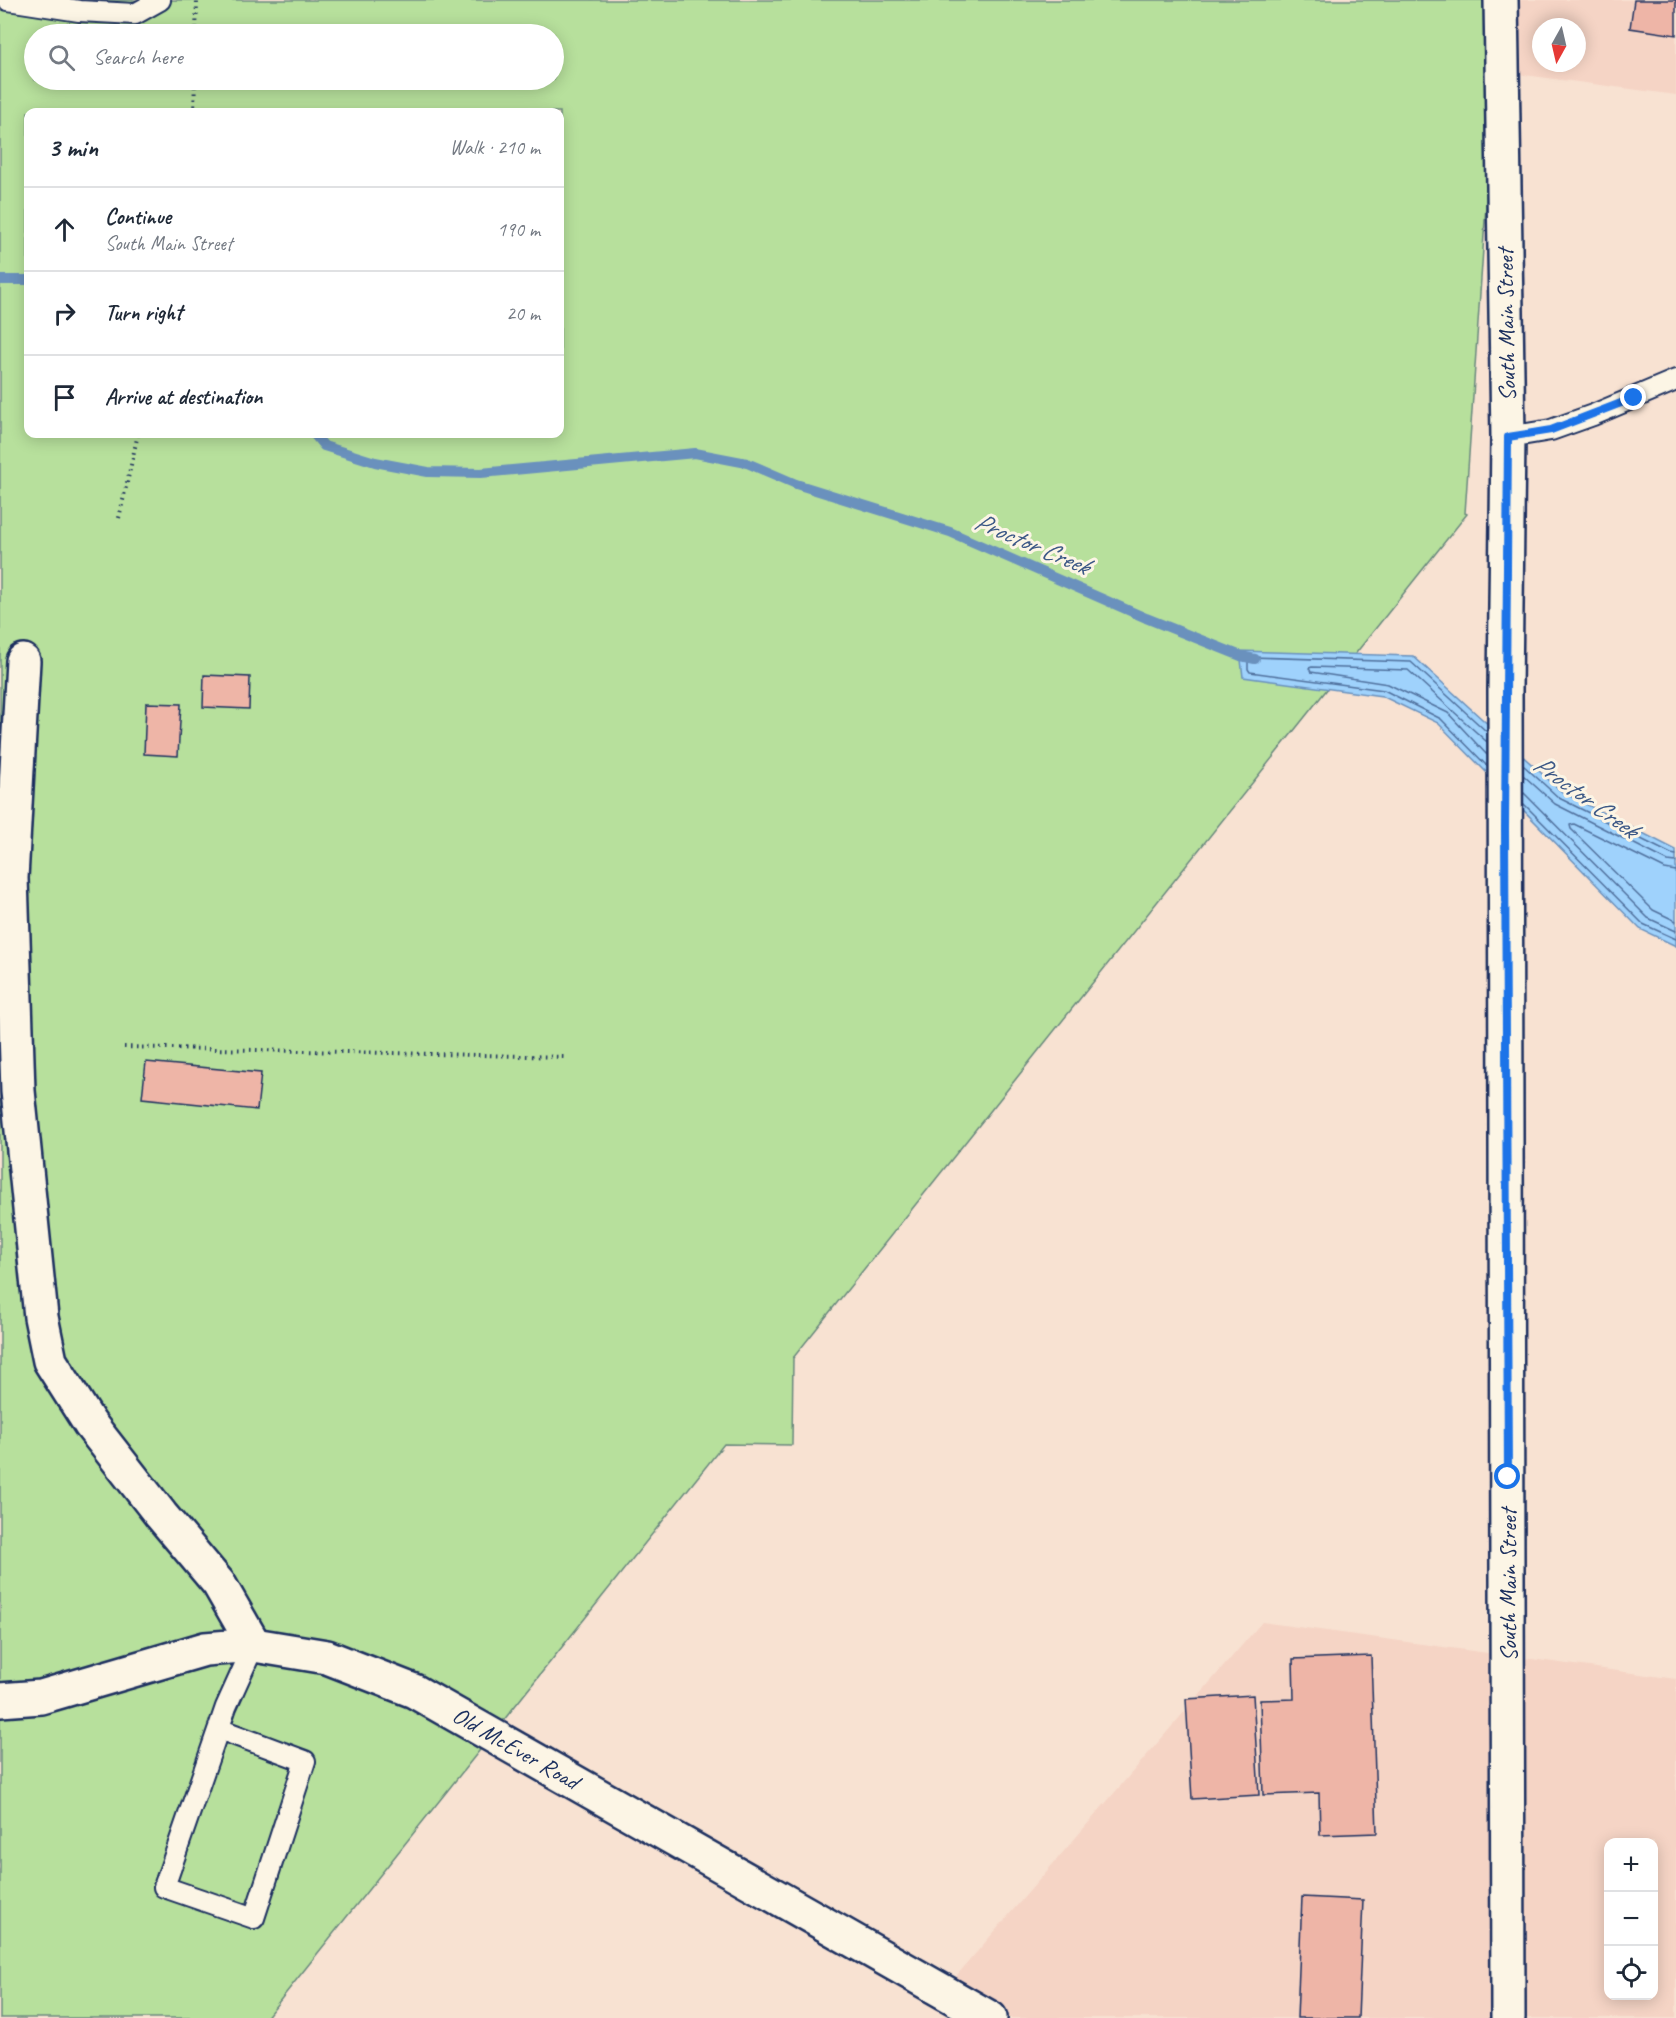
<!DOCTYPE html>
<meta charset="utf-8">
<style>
body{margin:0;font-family:Caveat,sans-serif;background:#f2f2f3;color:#1f2937}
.controls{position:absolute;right:18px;bottom:18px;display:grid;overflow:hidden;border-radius:12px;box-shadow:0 3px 15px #0003}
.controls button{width:54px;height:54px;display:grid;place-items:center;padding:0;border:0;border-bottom:2px solid #e0e1e3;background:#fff;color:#1f2937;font:30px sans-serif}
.compass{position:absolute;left:1532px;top:18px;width:54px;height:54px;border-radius:50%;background:#fff;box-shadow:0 3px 15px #0003;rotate:188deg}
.stop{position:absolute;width:18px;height:18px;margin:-14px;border:4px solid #1a73e8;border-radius:50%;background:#fff}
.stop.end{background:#1a73e8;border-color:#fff;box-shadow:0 2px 6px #0008}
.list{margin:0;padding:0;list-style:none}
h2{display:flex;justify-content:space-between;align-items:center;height:78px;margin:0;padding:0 24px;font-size:26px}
h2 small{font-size:20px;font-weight:400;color:#747a83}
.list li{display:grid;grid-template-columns:39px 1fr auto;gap:18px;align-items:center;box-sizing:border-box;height:84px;padding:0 24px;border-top:2px solid #e0e1e3}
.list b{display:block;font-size:22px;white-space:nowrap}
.list p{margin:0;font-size:20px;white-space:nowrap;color:#747a83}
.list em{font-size:20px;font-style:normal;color:#747a83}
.icon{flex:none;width:33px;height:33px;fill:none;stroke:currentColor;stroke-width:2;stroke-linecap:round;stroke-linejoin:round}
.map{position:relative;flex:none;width:1676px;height:2018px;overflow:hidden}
.search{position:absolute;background:#fff;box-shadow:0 3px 15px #0003;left:24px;top:24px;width:540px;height:66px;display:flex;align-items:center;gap:15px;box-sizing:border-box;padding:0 21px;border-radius:33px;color:#747a83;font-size:22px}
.panel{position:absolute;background:#fff;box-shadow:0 3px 15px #0003;left:24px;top:108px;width:540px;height:330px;border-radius:12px}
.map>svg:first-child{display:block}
.built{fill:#f5d4c5;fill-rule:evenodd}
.green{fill:#b7e09c;stroke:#69887d;stroke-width:1.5;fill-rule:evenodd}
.water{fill:#9fd2fc;stroke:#6a91bd;stroke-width:1.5}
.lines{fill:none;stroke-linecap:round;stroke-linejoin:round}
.shore{stroke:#50709d;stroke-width:1.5}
.stream{stroke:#6a91bd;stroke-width:10}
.building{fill:#eeb5a7;stroke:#1b2f5e;stroke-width:1.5}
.lane-casing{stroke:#1b2f5e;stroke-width:24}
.street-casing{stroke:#1b2f5e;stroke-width:38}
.secondary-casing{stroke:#1b2f5e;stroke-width:38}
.path{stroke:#1b2f5e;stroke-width:4;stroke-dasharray:1.5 4.5;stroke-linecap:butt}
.lane{stroke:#fcf5e5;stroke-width:20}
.street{stroke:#fcf5e5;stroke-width:33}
.secondary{stroke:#fcf5e5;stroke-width:33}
.route{stroke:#1a73e8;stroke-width:8}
.labels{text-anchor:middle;stroke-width:6;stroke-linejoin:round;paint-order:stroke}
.street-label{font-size:24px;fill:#1b2f5e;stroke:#fcf5e5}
.water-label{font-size:26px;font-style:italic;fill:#3c5886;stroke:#fcf5e5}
</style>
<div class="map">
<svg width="1676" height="2018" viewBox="0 0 1676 2018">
<rect width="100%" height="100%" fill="#f8e2d2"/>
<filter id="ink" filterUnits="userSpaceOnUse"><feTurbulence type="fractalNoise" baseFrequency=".0167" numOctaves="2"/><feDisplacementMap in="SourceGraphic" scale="12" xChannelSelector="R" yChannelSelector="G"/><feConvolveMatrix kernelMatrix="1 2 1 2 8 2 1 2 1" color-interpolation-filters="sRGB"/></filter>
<g filter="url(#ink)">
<!-- built -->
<g class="built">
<path d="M1500,0H1676V95L1495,71ZM1541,27H1577V63H1541Z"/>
<path d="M1262,1622L1676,1679V2018H952L957,1975ZM1608,1842H1654V1996H1608Z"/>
</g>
<!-- green -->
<path class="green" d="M0,0H1500L1465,513L1467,514L793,1358L792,1445L724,1444L266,2018H0ZM34,34H554V80H34ZM28,112H560V434H28Z"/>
<!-- water -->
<path class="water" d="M1240,651L1413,656L1562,792L1676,850V946L1640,929L1438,723L1382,696L1243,677Z"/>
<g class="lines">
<!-- shore -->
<g class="shore">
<path d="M1487,732L1411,662L1251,657L1248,659V669L1250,672L1384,690L1441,719L1487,766"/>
<path d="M1487,742L1408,670L1312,667L1309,668L1311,672L1388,684L1448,713L1487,755"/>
<path d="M1523,765L1559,798L1671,854L1676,855"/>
<path d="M1523,775L1555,804L1668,861L1676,862"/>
<path d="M1523,792L1648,918L1676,931"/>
<path d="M1523,803L1643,924L1676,939"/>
<path d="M1676,871L1665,869L1574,824L1570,825L1571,829L1653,910L1676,921"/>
</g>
<!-- stream -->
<g class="stream">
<path d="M0,280H28"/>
<path d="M314,434L324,446L375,462L428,472L481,473L695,453L747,463L796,484L950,532L1146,618L1241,656L1255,659"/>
</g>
</g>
<!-- building -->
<g class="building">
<path d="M1634,0H1676V35L1630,28Z"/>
<path d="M204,675L250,677L249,709L203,707Z"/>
<path d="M146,703L181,704L178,756L144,754Z"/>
<path d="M146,1062L261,1073L257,1110L142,1098Z"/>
<path d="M1371,1656L1377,1833L1320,1835L1319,1793L1263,1795L1260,1700L1294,1699L1293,1659Z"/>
<path d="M1253,1695L1259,1795L1192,1799L1186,1699Z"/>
<path d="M1302,1897L1363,1900L1358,2018H1297Z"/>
</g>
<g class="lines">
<!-- lane casing -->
<g class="lane-casing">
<g id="lane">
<path d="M8,0L79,11L135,14L160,0"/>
<path d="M1508,437L1551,430L1593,415L1676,380"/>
<path d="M219,1729L305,1761L254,1918L164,1887L226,1707L254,1645"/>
</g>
</g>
<!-- street casing -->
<g class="street-casing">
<g id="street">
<path d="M23,661L11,878L18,1091L41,1317L50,1361L90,1424L161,1515L219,1584L254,1645"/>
<path d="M0,1700L41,1697L205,1649L254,1645L327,1657L414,1691L990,2018"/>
</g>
</g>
<!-- secondary casing -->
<g class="secondary-casing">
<path id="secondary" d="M1501,0L1508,437L1505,690L1508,2018"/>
</g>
<!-- path -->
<g class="path">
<path d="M226,0H228"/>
<path d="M196,34L197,0"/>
<path d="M194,112L195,80"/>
<path d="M119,518L138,434"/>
<path d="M124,1047L567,1057"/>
</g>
<!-- lane -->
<use href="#lane" class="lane"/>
<!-- street -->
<use href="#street" class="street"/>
<!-- secondary -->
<use href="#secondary" class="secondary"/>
</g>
</g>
<g class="lines" filter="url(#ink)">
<!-- route -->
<path class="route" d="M1508,1477L1505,828L1508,437L1551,430L1634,398"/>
</g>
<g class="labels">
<!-- street labels -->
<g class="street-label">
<text transform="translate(1506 325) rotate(-91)" y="8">South Main Street</text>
<text transform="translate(1508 1585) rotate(-90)" y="8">South Main Street</text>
<text transform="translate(516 1748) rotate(30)" y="8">Old McEver Road</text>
</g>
<!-- water labels -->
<g class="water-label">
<text transform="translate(1032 543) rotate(23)" y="9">Proctor Creek</text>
<text transform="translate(1586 796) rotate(36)" y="9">Proctor Creek</text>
</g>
</g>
</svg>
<div class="controls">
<button>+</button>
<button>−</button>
<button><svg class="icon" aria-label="locate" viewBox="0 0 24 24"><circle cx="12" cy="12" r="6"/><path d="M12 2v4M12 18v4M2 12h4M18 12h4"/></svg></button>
</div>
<svg class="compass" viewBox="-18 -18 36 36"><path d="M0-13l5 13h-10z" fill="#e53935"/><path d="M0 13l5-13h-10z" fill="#747a83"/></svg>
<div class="stop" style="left:1508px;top:1477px"></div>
<div class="stop end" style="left:1634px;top:398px"></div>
<div class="search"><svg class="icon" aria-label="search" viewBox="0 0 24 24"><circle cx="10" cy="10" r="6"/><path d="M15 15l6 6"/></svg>Search here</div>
<section class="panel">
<h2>3 min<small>Walk · 210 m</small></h2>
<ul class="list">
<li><svg class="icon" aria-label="ahead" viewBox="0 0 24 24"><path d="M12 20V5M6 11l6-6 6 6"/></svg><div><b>Continue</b><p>South Main Street</p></div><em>190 m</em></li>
<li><svg class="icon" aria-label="right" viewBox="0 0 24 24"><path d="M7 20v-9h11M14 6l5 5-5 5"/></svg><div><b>Turn right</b></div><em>20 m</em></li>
<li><svg class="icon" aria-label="arrive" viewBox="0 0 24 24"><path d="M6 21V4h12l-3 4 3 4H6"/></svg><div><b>Arrive at destination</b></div></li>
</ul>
</section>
</div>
